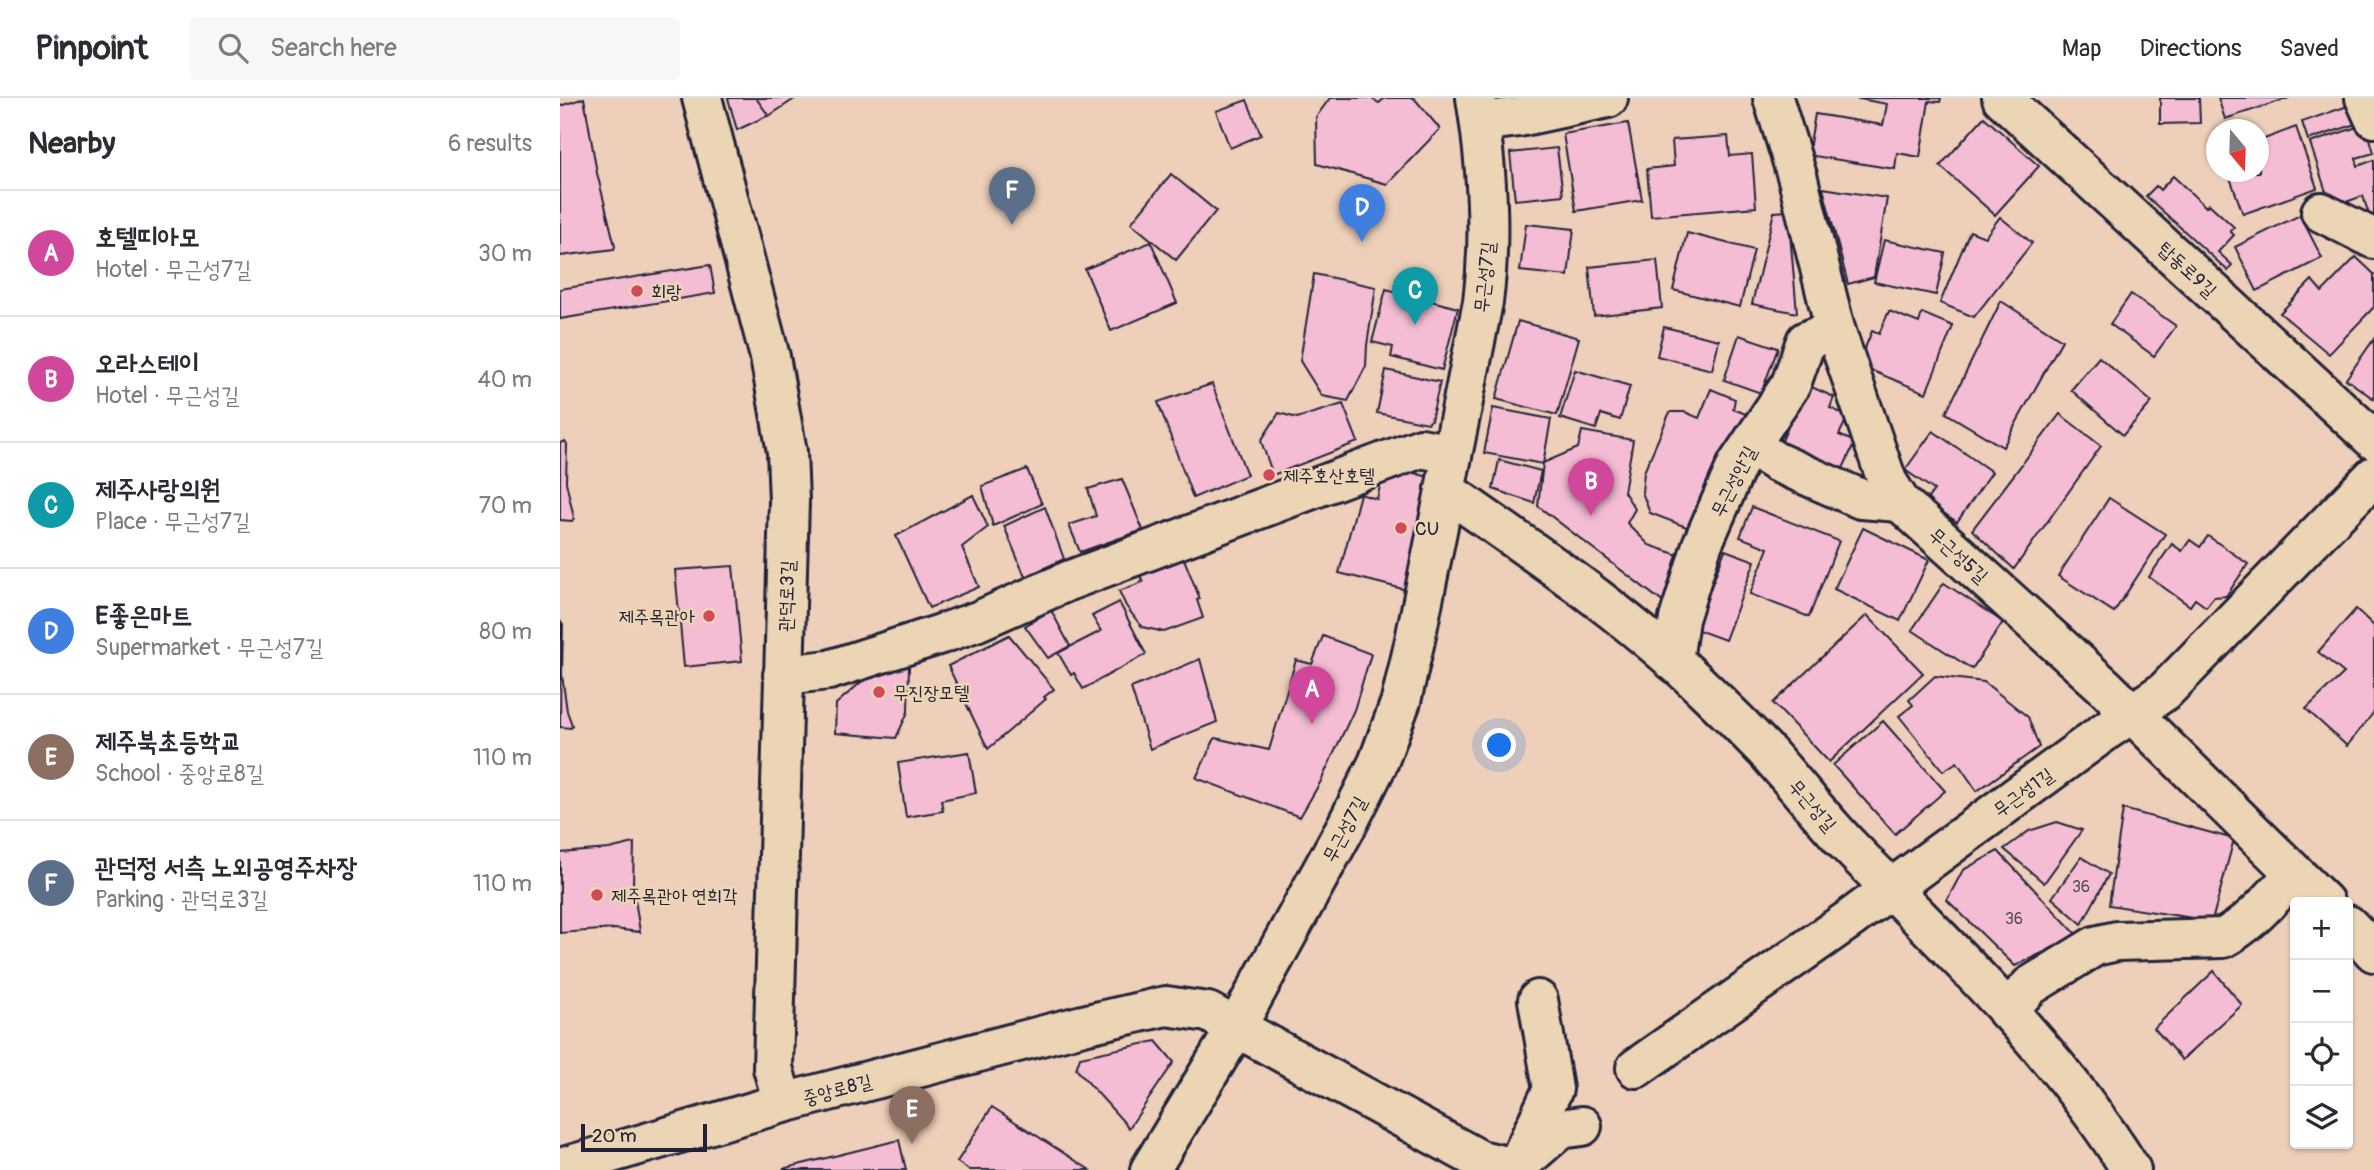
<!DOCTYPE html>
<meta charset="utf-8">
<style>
body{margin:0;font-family:Pangolin,"Poor Story",sans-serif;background:#f7f7f7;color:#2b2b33}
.controls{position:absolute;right:21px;bottom:21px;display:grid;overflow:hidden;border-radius:7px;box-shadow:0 2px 5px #0004}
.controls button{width:63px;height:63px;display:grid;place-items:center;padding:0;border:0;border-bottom:2px solid #e1e1e2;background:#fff;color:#2b2b33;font:35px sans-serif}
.compass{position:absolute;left:1646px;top:21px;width:63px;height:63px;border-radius:50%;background:#fff;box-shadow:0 2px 5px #0004;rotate:161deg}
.scale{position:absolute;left:21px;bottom:18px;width:126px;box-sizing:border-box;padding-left:7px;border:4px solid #22223b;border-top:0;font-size:19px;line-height:24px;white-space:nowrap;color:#22223b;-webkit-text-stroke:5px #ecd5b4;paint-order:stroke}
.you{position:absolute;left:940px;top:648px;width:24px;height:24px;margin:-18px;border:5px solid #fff;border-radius:50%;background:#1a73e8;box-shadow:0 0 0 10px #1a73e833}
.badge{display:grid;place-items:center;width:46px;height:46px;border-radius:50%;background:#0b8043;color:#fff;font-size:23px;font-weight:700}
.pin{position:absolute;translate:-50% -58px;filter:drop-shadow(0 2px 4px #0008)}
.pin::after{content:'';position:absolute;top:37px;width:24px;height:21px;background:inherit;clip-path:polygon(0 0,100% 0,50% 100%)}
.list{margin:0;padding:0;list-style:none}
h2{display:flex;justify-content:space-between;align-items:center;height:91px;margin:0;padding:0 28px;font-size:30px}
h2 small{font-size:23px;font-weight:400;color:#7c7c81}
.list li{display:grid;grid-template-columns:46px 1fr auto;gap:21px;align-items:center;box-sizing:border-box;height:126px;padding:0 28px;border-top:2px solid #e1e1e2}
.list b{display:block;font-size:26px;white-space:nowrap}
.list p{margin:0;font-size:23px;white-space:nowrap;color:#7c7c81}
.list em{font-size:23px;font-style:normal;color:#7c7c81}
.icon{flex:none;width:38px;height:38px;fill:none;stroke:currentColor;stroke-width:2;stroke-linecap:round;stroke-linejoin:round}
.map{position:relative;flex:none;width:1814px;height:1072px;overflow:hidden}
header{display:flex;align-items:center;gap:42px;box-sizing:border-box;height:98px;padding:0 35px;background:#fff;border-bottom:2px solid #e1e1e2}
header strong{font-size:33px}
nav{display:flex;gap:38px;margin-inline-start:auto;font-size:24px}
.search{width:490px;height:63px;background:#f7f7f7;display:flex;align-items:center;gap:18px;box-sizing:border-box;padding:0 24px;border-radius:7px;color:#7c7c81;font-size:26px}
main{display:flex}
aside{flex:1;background:#fff}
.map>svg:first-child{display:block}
.building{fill:#f5bdd4;stroke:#22223b;stroke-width:2}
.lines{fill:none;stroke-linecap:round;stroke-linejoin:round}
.minor-casing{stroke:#22223b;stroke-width:44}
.minor{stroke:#ecd5b4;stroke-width:38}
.poi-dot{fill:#d1495b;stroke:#ecd5b4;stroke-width:2.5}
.labels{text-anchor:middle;stroke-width:5;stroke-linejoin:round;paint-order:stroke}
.number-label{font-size:16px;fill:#574961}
.street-label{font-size:19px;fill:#22223b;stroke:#ecd5b4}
.poi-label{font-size:19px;fill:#22223b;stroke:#ecd5b4;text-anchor:start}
</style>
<header>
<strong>Pinpoint</strong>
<div class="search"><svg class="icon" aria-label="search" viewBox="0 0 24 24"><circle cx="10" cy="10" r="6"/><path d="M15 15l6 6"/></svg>Search here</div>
<nav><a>Map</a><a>Directions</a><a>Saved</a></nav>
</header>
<main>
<aside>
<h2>Nearby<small>6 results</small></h2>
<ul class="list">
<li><span class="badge" style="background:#d1479c">A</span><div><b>호텔띠아모</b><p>Hotel · 무근성7길</p></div><em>30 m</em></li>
<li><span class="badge" style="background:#d1479c">B</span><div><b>오라스테이</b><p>Hotel · 무근성길</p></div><em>40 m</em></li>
<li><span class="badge" style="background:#0f9aa8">C</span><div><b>제주사랑의원</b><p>Place · 무근성7길</p></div><em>70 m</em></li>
<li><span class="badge" style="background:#3f7fe0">D</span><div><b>E좋은마트</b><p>Supermarket · 무근성7길</p></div><em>80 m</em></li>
<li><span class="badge" style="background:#8d6e63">E</span><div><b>제주북초등학교</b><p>School · 중앙로8길</p></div><em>110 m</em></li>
<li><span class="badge" style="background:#5c6f8a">F</span><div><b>관덕정 서측 노외공영주차장</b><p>Parking · 관덕로3길</p></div><em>110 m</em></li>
</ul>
</aside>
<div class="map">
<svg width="1814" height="1072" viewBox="0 0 1814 1072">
<rect width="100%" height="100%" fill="#eed0ba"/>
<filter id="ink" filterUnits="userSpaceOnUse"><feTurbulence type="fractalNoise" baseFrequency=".0143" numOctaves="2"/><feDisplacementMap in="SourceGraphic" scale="14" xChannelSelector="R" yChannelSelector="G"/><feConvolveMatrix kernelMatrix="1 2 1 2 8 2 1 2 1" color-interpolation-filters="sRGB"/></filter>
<g filter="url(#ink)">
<!-- building -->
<g class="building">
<path d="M24,0L37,75L55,148L54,151L0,158V8Z"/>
<path d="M168,0H196L209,17L177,32Z"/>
<path d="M196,0H236L209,18Z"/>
<path d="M770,0H810L819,5L825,0H854L880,31L827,86L757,66L756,19Z"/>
<path d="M1294,0H1381L1380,4L1369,3L1360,59L1337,55L1335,71L1248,57L1255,16L1323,27L1327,6Z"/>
<path d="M1600,0H1639L1640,25L1600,26Z"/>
<path d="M1658,0H1729L1665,21Z"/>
<path d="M687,2L701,37L670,50L656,13Z"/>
<path d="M1799,4L1805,23L1748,42L1742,24Z"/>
<path d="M1424,19L1479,68L1435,117L1380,68Z"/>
<path d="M1068,25L1082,102L1016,113L1003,36Z"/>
<path d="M1806,26L1814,55L1796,60L1798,68L1814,62V118L1810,120L1803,98L1771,109L1750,45Z"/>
<path d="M1736,29L1757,90L1683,116L1668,74H1699V43Z"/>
<path d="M1168,38L1170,58L1192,56L1196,109L1091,118L1087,71L1114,68L1112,42Z"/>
<path d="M997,50L1003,97L955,102L950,55Z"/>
<path d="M611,76L656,113L616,162L571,125Z"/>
<path d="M1613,78L1646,109L1649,106L1674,129L1670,133L1674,137L1658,154L1672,167L1668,173L1586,98L1596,88L1600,92Z"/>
<path d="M1263,90L1327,100L1314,179L1288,186Z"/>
<path d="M1228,113L1237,215L1192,206L1214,114Z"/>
<path d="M1740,117L1762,160L1697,193L1675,149Z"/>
<path d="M1440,119L1472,145L1414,219L1380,205L1410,133L1425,139Z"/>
<path d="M966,126L1014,131L1008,178L960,173Z"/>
<path d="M1127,135L1194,152L1180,209L1113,192Z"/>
<path d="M1324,142L1385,155L1376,197L1314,184Z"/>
<path d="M591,144L617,205L551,233L525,171Z"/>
<path d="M1796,159L1814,176V209L1769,256L1720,215L1752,182L1762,194Z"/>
<path d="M1097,162L1102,210L1034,218L1029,169Z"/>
<path d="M150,167L155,195L0,221V191Z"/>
<path d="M754,176L816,189L807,247L806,268L788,303L762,298L740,263Z"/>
<path d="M826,191L898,210L882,272L831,259L833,249L812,244Z"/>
<path d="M1571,196L1616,228L1594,258L1550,226Z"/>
<path d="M1441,203L1502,242L1443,349L1386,315Z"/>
<path d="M1329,213L1359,225L1362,215L1393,228L1366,295L1298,267L1312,233L1319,236Z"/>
<path d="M958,223L1019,240L997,317L936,301Z"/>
<path d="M1104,229L1159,242L1152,272L1097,258Z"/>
<path d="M1179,237L1218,250L1201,295L1164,282Z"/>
<path d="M1814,241V301L1786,281Z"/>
<path d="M1539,259L1592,304L1563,337L1511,292Z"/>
<path d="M826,272L880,284L871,322L868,325L817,315Z"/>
<path d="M1015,272L1070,288L1060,322L1041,316L1036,331L1000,320Z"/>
<path d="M652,286L687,377L633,400L598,304Z"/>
<path d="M1247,287L1274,299L1270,310L1288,318L1279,337L1295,344L1281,375L1219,349Z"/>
<path d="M1151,291L1175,301L1173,311L1186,316L1134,432L1090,415L1082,394L1084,374L1109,316L1111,314H1125L1139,320Z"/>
<path d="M783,306L798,344L713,377L701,343L719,315L737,320Z"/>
<path d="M933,310L991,321L983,366L924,355Z"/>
<path d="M1500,316L1541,348L1454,471L1412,432Z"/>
<path d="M1022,333L1073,342L1064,394L1075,411L1067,425L1089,447L1121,458L1104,505L978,408L983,365L1018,350Z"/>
<path d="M1373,333L1432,374L1397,424L1366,403L1374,392L1345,372Z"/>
<path d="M5,343L7,346L6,384L14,420L12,423L0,422V345Z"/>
<path d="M939,362L981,373L974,405L933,391Z"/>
<path d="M825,367L876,381L847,492L779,475L800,396L817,401Z"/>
<path d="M467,371L482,406L433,428L422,388Z"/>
<path d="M562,381L583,432L520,454L509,427L536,418L528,391Z"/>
<path d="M413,397L428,429L402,449L419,489L369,510L336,438Z"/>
<path d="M1549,400L1605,436L1554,514L1498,478Z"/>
<path d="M485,409L504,461L465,479L444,428Z"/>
<path d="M1192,409L1279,443L1249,519L1190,496L1208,450L1180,439Z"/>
<path d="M1303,430L1369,462L1340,523L1274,491Z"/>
<path d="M1648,438L1688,466L1666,498L1654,499L1646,509L1635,501L1630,508L1589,479L1612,446L1622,453L1630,442L1640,449Z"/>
<path d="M1165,452L1195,463L1165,542L1135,531Z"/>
<path d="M620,459L621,462L624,461L640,501L637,502L643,520L604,534L582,529L566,508L559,493L583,484L579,475Z"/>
<path d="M173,468L182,563L124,569L115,472Z"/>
<path d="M1384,485L1443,524L1412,571L1352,532Z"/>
<path d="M559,504L586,556L523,591L514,575L511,577L498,555L541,533L532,518Z"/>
<path d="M1796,511L1814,528V614L1787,648L1746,611L1784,575L1758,554Z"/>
<path d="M491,512L510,548L488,560L465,528Z"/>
<path d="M1307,517L1363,575L1269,664L1213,605Z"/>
<path d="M1,524L3,526L2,577L7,613L12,627L11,630L0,629Z"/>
<path d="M449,537L494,591L484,599L486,601L428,651L388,568Z"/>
<path d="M763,538L811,556L794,612L761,683L740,719L636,680L655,640L709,652L736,562L752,566Z"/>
<path d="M640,561L657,624L590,651L571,590Z"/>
<path d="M349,567L348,614L336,640L275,635L276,606L315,572Z"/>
<path d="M1375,578L1424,584L1468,619L1479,649L1417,693L1397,664L1383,673L1339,618L1353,607L1349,602Z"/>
<path d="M1323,623L1385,693L1335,736L1273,667Z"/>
<path d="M409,654L416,695L381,702L383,713L346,719L338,665Z"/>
<path d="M1563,711L1674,741L1652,823L1549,807Z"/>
<path d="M1497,724L1522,732L1484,785L1444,751L1469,733Z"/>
<path d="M74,745L73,788L80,834L54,831L0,835V755L49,751Z"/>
<path d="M1438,753L1518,838L1455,868L1387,802L1403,772Z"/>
<path d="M1521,759L1549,776L1522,826L1492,800Z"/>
<path d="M1654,873L1682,907L1622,962L1594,930Z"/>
<path d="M596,943L614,964L569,1030L516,971L520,959Z"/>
<path d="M432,1009L530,1072H409L397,1064Z"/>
<path d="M339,1042L346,1072H222L226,1070Z"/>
</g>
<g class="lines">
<!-- minor casing -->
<g class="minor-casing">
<g id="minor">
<path d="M142,0L210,259L227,354L229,403L213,970L223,1005"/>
<path d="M1213,0L1238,81L1275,231L1327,383L1340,404L1544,588L1764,804"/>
<path d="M1442,0L1814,342"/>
<path d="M1805,0L1814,20"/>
<path d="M920,24L959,19L1048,0"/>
<path d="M1761,114L1814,141"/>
<path d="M1191,348L1216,364L1301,401L1340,404"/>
<path d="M1113,563L1119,521L1142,447L1177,367L1231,286L1246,243L1275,231"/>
<path d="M223,577L269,572L381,536L418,523L508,483L861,350L892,356L885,392C975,455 1067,516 1146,593C1166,612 1186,632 1206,653C1233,683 1258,715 1286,745C1386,848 1495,949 1571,1072"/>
<path d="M1788,827L1814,854"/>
<path d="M1447,913L1470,888L1535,848L1557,843L1663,840C1692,825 1712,799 1735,776"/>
<path d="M1076,970L1287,823L1547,632L1605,593L1814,378"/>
<path d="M962,1064L1000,1031L1022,1028"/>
<path d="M0,1070L223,1005L523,927L606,908L648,914L920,1062L956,1070"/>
<path d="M956,1070L993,991L978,902"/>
<path d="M590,1072L676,930L788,725L818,665L841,603L855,542L923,204C932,135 927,68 916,0"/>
</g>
</g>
<!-- minor -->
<use href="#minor" class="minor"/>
</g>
</g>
<!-- markers -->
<g class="poi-dot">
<circle cx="77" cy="193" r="7"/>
<circle cx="709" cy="377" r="7"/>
<circle cx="841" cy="430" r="7"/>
<circle cx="149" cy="518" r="7"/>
<circle cx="319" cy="594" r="7"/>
<circle cx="37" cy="797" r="7"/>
</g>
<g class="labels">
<!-- number labels -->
<g class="number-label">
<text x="1521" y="794">36</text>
<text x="1454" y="826">36</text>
</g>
<!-- street labels -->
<g class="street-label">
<text transform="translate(1628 171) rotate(43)" y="7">탑동로9길</text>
<text transform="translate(924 179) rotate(-84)" y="7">무근성7길</text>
<text transform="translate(1173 383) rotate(-63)" y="7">무근성안길</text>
<text transform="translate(1399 457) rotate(42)" y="7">무근성5길</text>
<text transform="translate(226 498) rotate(-88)" y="7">관덕로3길</text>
<text transform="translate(1463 694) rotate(-36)" y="7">무근성1길</text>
<text transform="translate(1253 707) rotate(49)" y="7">무근성길</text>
<text transform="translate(784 731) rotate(-62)" y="7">무근성7길</text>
<text transform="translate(277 991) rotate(-15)" y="7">중앙로8길</text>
</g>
<!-- poi labels -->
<g class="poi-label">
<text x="91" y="200">회랑</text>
<text x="723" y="384">제주호산호텔</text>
<text x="855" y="437">CU</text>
<text x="135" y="525" text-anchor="end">제주목관아</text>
<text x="333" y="601">무진장모텔</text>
<text x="51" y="804">제주목관아 연희각</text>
</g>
</g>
</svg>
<div class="controls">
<button>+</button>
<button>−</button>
<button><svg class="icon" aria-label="locate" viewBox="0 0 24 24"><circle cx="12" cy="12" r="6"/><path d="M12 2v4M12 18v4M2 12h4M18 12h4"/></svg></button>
<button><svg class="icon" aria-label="layers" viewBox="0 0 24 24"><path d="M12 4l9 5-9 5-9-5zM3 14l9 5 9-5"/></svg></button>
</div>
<svg class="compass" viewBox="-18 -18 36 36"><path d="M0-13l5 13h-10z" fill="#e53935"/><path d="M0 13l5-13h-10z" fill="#7c7c81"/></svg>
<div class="scale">20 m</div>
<div class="you"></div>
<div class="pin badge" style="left:752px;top:626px;background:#d1479c">A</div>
<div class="pin badge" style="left:1031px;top:418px;background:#d1479c">B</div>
<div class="pin badge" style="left:855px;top:227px;background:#0f9aa8">C</div>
<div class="pin badge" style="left:802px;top:144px;background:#3f7fe0">D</div>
<div class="pin badge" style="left:352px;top:1046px;background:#8d6e63">E</div>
<div class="pin badge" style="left:452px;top:127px;background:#5c6f8a">F</div>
</div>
</main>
